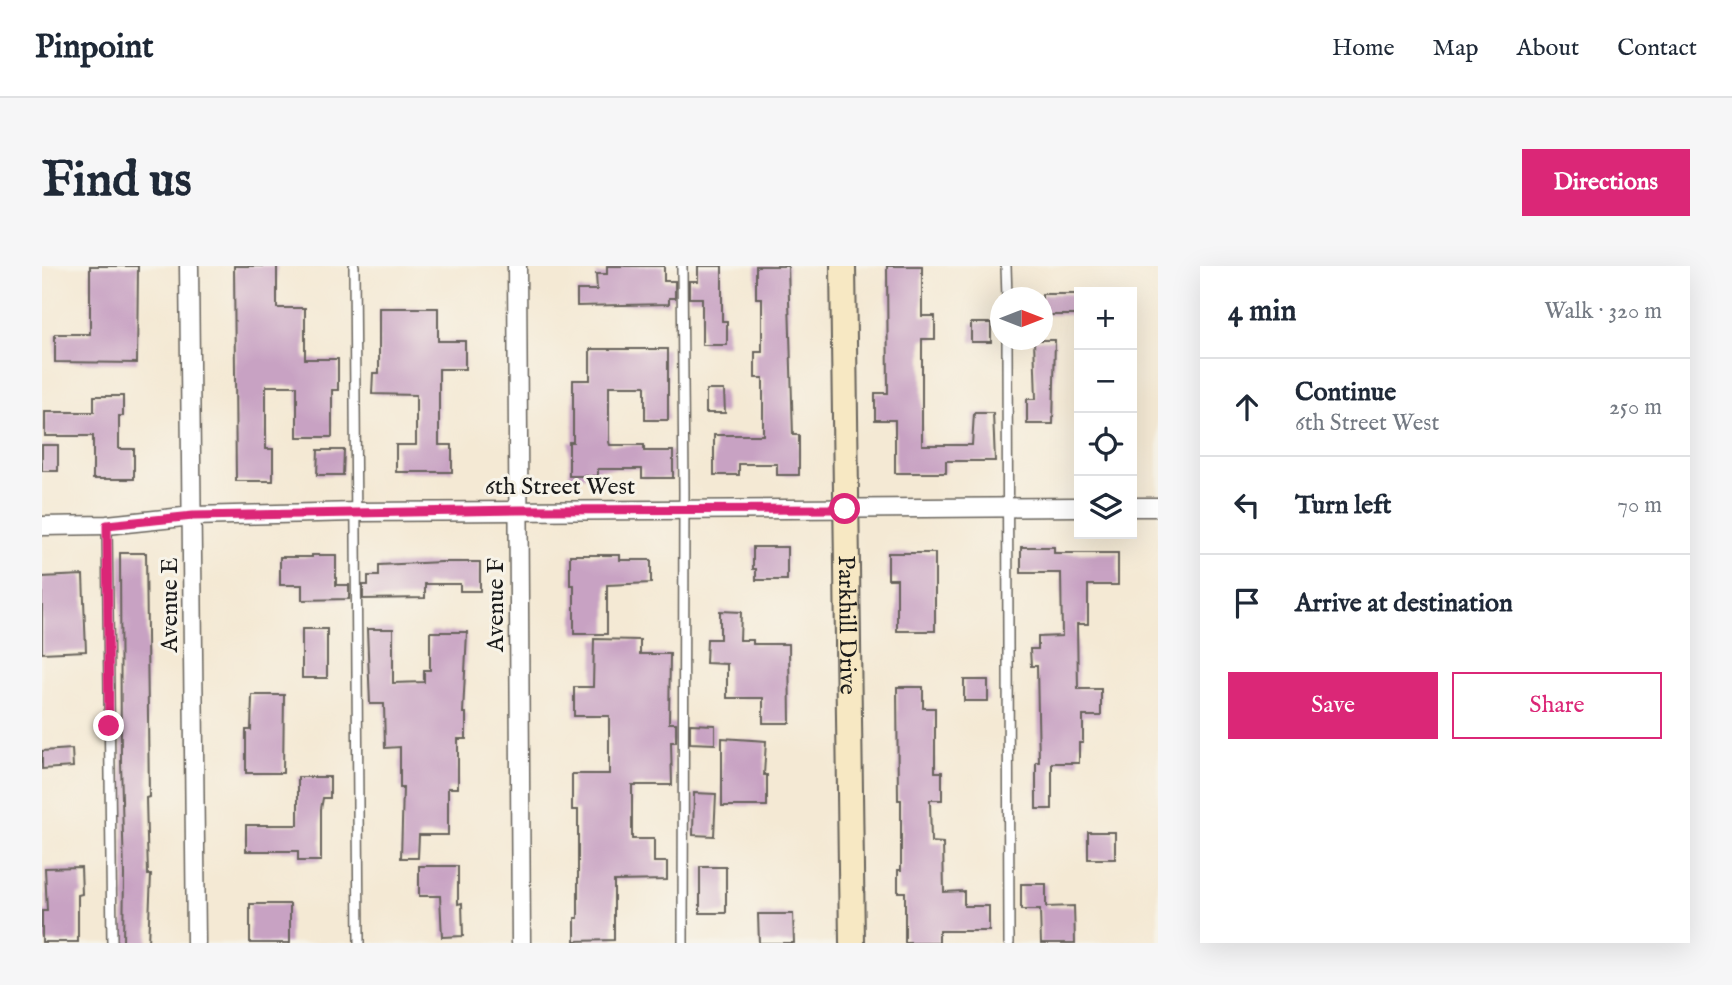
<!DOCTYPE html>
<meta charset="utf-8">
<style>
body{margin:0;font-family:"IM FELL English",serif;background:#f6f6f7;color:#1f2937}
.controls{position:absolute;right:21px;top:21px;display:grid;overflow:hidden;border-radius:0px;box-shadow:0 7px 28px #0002}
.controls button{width:63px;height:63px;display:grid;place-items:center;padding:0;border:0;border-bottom:2px solid #e0e1e3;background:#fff;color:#1f2937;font:35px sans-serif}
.compass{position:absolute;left:948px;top:21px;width:63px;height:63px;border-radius:50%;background:#fff;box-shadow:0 7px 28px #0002;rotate:90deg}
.stop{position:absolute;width:21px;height:21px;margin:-16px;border:5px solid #db2777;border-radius:50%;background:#fff}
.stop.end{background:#db2777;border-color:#fff;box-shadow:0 2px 7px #0008}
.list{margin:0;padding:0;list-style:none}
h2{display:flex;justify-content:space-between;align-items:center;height:91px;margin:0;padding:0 28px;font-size:30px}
h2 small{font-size:23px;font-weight:400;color:#747a83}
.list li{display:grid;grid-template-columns:46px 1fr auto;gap:21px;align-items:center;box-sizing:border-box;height:98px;padding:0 28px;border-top:2px solid #e0e1e3}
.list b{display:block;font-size:26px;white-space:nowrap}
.list p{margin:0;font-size:23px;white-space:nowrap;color:#747a83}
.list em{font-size:23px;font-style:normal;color:#747a83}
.actions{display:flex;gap:14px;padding:21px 28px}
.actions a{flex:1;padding:16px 0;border:2px solid #db2777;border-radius:0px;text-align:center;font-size:24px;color:#db2777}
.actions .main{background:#db2777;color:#fff}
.icon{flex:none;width:38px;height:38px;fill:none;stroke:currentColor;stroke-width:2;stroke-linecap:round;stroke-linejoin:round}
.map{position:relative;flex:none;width:1116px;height:677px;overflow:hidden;border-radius:0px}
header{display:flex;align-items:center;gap:42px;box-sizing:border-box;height:98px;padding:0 35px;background:#fff;border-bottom:2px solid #e0e1e3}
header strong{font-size:33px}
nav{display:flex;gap:38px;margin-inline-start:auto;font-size:24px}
.intro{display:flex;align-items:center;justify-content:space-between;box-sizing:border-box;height:168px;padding:0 42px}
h1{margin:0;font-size:49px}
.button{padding:18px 32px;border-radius:0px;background:#db2777;color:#fff;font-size:24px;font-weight:700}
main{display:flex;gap:42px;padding:0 42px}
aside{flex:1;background:#fff;border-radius:0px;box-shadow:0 7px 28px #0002}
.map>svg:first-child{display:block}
.building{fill:#c8a2c3}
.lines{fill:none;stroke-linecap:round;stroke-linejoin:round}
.lane-casing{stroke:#68645c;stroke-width:12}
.street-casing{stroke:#68645c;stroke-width:21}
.secondary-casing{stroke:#68645c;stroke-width:28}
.lane{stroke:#fff;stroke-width:9}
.street{stroke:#fff;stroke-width:18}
.secondary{stroke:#f7e8c3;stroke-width:24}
.route{stroke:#db2777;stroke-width:9}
.labels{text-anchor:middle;stroke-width:6;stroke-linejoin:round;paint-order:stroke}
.street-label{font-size:24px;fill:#1c1c1c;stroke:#f7f3e8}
</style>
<header>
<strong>Pinpoint</strong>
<nav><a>Home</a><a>Map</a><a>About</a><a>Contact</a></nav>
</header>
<div class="intro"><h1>Find us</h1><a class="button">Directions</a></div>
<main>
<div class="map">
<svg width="1116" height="677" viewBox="0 0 1116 677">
<rect width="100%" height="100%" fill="#f7f3e8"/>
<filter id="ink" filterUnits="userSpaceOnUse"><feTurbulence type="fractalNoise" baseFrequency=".0143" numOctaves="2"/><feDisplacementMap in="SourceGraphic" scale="14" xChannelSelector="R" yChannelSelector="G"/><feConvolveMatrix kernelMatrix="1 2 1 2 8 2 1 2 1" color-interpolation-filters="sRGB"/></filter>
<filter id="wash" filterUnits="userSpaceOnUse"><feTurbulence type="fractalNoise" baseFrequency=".00686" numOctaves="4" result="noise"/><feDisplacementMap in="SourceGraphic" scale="28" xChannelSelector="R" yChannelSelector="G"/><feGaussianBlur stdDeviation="1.57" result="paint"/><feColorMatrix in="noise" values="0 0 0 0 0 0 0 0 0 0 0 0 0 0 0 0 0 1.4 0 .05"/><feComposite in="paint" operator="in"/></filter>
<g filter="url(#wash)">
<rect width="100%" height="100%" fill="#f4e9d4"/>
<g id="blocks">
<!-- building -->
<g class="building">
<path d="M48,0H96L95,97L13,96V68H48Z"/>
<path d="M192,0H235V42H263V93H296V124H290V171H255V120H224V183H231V215H194Z"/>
<path d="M565,0H622V15H633V32H627V38L535,40V24H555L554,8H565Z"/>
<path d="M656,0H680V55H685V79H660V32H647V15H656Z"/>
<path d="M714,0H746L751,169H757V209H735V198H697V209H672V169H721V112H713V86H720V32H714Z"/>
<path d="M845,0H880V50H893V73H880V179H930L932,147H951L953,195H904V207H853V154H833V127H846Z"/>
<rect x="1000" y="28" width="37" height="21"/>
<path d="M337,42H396V75H423V103H397V179H410V206H354V179H374V129L330,128L331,107H337Z"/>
<rect x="929" y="57" width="20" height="19"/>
<path d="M992,74H1013L1011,158H985V133H994Z"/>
<path d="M548,83H626V154H603V120H567V176L568,179H602V185H631V212H600V203H556V210H527V176H531V114H548Z"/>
<path d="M664,124H682L683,147H664Z"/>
<path d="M52,130H81V150H77V183H92V213H51V170H3V146H52Z"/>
<rect x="0" y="179" width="16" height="26"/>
<path d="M276,184H302L301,209H275Z"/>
<path d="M711,281H745V314H714V303H711Z"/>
<path d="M979,281H1012V287H1076V319H1046V358H1035L1036,423H1059V450H1041V477H1037V497H1010V543H994V496H997L995,400H989L988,383H996V371L1020,370L1019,307H979Z"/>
<path d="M78,287H104L107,531L104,532L106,609H109L106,677H81L82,609L79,495Z"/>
<path d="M846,287H893V365H855V313H846Z"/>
<path d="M270,289H294V319H307V333L260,334V319H238V291H270Z"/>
<path d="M528,289H578V294H609V317L565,319V368H532V319H528Z"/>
<path d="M400,296H438V325H418V318H383V332L321,333V319H326V310H337V299Z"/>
<path d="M41,309L44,385L0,387V311Z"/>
<path d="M678,345L699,346L698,374H711V378H747L748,457H721V432H685V398L664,397L665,373H678Z"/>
<rect x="260" y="363" width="25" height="49"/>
<path d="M325,363H351V417L382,416V404H388V366H425L421,447H424V473H416V522H406V569H377L376,592H359L361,522H358V481L343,482L342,438H328Z"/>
<path d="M552,373L598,374V388H628L627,457H634V476H629L630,519H590V573H612V596H625V614L572,615V674L533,675V652H536V544H530V508H567V450H532V421H551Z"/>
<rect x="922" y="414" width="24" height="21"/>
<path d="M855,421H881V442H893V506H900V534H888L889,576L901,577L902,626L922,625V640H947V665H897V677H863V626H856V604H859V534H856Z"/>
<path d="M210,429H242L241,507H204V464H209Z"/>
<path d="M648,458L673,459V478L648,477Z"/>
<path d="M680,472L724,475L722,509H725V540H680Z"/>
<path d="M30,483L31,501L0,503V485Z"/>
<path d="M256,511H288V532H281L279,543V595H256V585H204V559H256Z"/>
<path d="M652,527L674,528L672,570L651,569Z"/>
<rect x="1046" y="566" width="27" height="27"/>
<path d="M377,600H416V638L420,637L421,670L400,671L398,630H377Z"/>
<path d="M39,601L40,628L36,629V676H0V645H5L3,602Z"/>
<rect x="658" y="601" width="26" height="46"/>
<path d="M979,618H1004V641L1032,640L1033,677H999L998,644H979Z"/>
<rect x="208" y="638" width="40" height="39"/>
<path d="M716,648H751L752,677H717Z"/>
</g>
</g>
</g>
<g filter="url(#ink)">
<use href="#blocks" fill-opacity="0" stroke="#68645c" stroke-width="2"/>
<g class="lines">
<!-- lane casing -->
<g class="lane-casing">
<g id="lane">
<path d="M312,0L317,677"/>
<path d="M640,0L642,225L641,677"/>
<path d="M964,0L965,32"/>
<path d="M965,74L967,677"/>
<path d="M65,259L70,677"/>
</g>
</g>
<!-- street casing -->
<g class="street-casing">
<g id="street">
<path d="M147,0L154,677"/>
<path d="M475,0L479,677"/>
<path d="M1090,241H1116"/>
<path d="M0,260L65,259L151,250L315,246L1037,241"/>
</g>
</g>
<!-- secondary casing -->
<g class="secondary-casing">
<g id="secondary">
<path id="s1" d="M801,0L810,677"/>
</g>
</g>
<!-- lane -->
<use href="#lane" class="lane"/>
<!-- street -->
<use href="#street" class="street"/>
<!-- secondary -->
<use href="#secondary" class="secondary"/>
</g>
</g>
<g class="lines" filter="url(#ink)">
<!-- route -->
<path class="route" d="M67,460L65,259L151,250L477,244L803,243"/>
</g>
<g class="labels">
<!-- street labels -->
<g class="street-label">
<text x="518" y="228">6th Street West</text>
<text transform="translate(127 339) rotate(-90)" y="8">Avenue E</text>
<text transform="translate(453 339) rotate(-90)" y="8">Avenue F</text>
<text dy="8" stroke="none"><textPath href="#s1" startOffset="359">Parkhill Drive</textPath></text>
</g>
</g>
</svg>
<div class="controls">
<button>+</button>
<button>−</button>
<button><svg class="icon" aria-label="locate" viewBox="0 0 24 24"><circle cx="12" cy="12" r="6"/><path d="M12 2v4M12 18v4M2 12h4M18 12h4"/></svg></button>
<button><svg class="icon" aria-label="layers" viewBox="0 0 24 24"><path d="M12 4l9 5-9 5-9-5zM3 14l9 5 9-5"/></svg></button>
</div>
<svg class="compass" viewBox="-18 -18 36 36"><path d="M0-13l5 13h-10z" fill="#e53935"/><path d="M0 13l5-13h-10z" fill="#747a83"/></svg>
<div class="stop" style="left:803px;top:243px"></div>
<div class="stop end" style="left:67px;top:460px"></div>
</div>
<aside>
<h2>4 min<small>Walk · 320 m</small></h2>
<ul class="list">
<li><svg class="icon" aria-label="ahead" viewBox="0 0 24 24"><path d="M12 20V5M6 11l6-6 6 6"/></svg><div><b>Continue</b><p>6th Street West</p></div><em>250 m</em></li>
<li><svg class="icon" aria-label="left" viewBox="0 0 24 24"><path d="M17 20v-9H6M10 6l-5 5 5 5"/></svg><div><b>Turn left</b></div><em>70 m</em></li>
<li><svg class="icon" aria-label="arrive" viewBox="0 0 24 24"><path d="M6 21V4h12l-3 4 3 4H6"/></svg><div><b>Arrive at destination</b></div></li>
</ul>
<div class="actions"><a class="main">Save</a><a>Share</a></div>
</aside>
</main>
